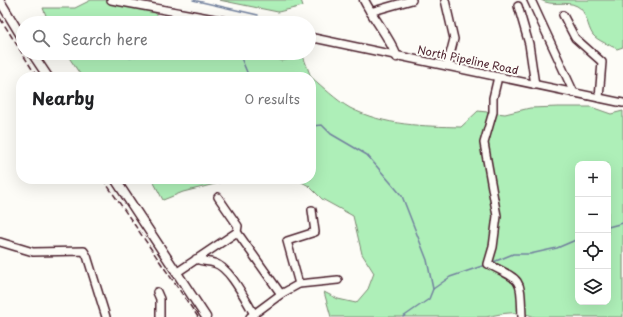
<!DOCTYPE html>
<meta charset="utf-8">
<style>
body{margin:0;font-family:"Playpen Sans",sans-serif;background:#f6f6f6;color:#202124}
.controls{position:absolute;right:12px;bottom:12px;display:grid;overflow:hidden;border-radius:8px;box-shadow:0 4px 16px #0002}
.controls button{width:36px;height:36px;display:grid;place-items:center;padding:0;border:0;border-bottom:1px solid #e0e0e0;background:#fff;color:#202124;font:20px sans-serif}
.list{margin:0;padding:0;list-style:none}
h2{display:flex;justify-content:space-between;align-items:center;height:52px;margin:0;padding:0 16px;font-size:17px}
h2 small{font-size:13px;font-weight:400;color:#757577}
.icon{flex:none;width:22px;height:22px;fill:none;stroke:currentColor;stroke-width:2;stroke-linecap:round;stroke-linejoin:round}
.map{position:relative;flex:none;width:623px;height:317px;overflow:hidden}
.search{position:absolute;background:#fff;box-shadow:0 4px 16px #0002;left:16px;top:16px;width:300px;height:44px;display:flex;align-items:center;gap:10px;box-sizing:border-box;padding:0 14px;border-radius:22px;color:#757577;font-size:15px}
.panel{position:absolute;background:#fff;box-shadow:0 4px 16px #0002;left:16px;top:72px;width:300px;height:112px;border-radius:16px}
.map>svg:first-child{display:block}
.green{fill:#aeefb8;stroke:#7c8772;fill-rule:evenodd}
.lines{fill:none;stroke-linecap:round;stroke-linejoin:round}
.stream{stroke:#72819e;stroke-width:1.5}
.minor-casing{stroke:#4a1f2b;stroke-width:10}
.tertiary-casing{stroke:#4a1f2b;stroke-width:11}
.minor{stroke:#fdfcf7;stroke-width:7}
.tertiary{stroke:#fdfcf7;stroke-width:8}
.rail{stroke:#4a1f2b;stroke-width:1.5;stroke-dasharray:6 3;stroke-linecap:butt}
.labels{text-anchor:middle;stroke-width:4;stroke-linejoin:round;paint-order:stroke}
.street-label{font-size:11px;fill:#4a1f2b;stroke:#fdfcf7}
</style>
<div class="map">
<svg width="623" height="317" viewBox="0 0 623 317">
<rect width="100%" height="100%" fill="#fdfcf7"/>
<filter id="ink" filterUnits="userSpaceOnUse"><feTurbulence type="fractalNoise" baseFrequency=".025" numOctaves="2"/><feDisplacementMap in="SourceGraphic" scale="8" xChannelSelector="R" yChannelSelector="G"/><feConvolveMatrix kernelMatrix="1 2 1 2 8 2 1 2 1" color-interpolation-filters="sRGB"/></filter>
<g filter="url(#ink)">
<!-- green -->
<g class="green">
<path d="M91,0H111L151,7L163,23H49L43,8H75Z"/>
<path d="M219,0H301L303,6L278,12Z"/>
<path d="M541,0H623V47L617,49C610,45 598,41 593,35C587,27 587,11 577,6C566,0 552,7 541,0Z"/>
<path d="M66,53H270L281,61L303,56L311,77H82Z"/>
<path d="M311,77C323,87 336,100 350,108C385,126 423,126 461,127L478,111L505,114L530,108L558,107H591L611,114L623,111V317H535C518,310 504,313 486,317H331L324,292L338,299L356,303L368,289L374,273L362,254L353,216L322,199L309,186L296,179H311ZM578,164H608V302H578Z"/>
<path d="M152,179H235L183,192L163,200Z"/>
</g>
<g class="lines">
<!-- stream -->
<g class="stream">
<path d="M193,0L258,15"/>
<path d="M239,53L249,77"/>
<path d="M130,58L147,53"/>
<path d="M311,126L322,125L331,134L367,155L402,196L427,260L433,289L429,299L403,317"/>
<path d="M608,227L623,223"/>
<path d="M491,263L513,254H530L557,248L578,239"/>
<path d="M433,289L450,277L485,265"/>
</g>
<!-- minor casing -->
<g class="minor-casing">
<g id="minor">
<path d="M111,0L236,23"/>
<path d="M445,0L454,39L447,66"/>
<path d="M531,0L574,93"/>
<path d="M518,6L529,44L535,85"/>
<path d="M370,12L412,0"/>
<path d="M563,15L575,38L602,62L599,98"/>
<path d="M309,37L623,103"/>
<path d="M498,77L493,98V112L484,143L497,216L493,247L488,264C524,282 520,278 522,317"/>
<path d="M237,232L281,294"/>
<path d="M0,242L33,252L84,251L87,256L106,317"/>
<path d="M196,259C203,262 208,261 214,263C230,267 246,301 254,314"/>
<path d="M176,273L237,232L238,226L218,197"/>
<path d="M299,284L287,241L315,232L312,210"/>
<path d="M157,292L160,299V317"/>
<path d="M250,317L281,294L299,284L338,280"/>
</g>
</g>
<!-- tertiary casing -->
<g class="tertiary-casing">
<g id="tertiary">
<path d="M364,0C374,20 389,36 397,57"/>
<path d="M0,1L23,39"/>
<path d="M32,53L48,77"/>
<path d="M115,179L206,317"/>
</g>
</g>
<!-- minor -->
<use href="#minor" class="minor"/>
<!-- tertiary -->
<use href="#tertiary" class="tertiary"/>
<!-- rail -->
<g class="rail">
<path d="M0,18L37,77"/>
<path d="M103,179L198,317"/>
</g>
</g>
</g>
<g class="labels">
<!-- street labels -->
<g class="street-label">
<text transform="translate(468 60) rotate(12)" y="4">North Pipeline Road</text>
</g>
</g>
</svg>
<div class="controls">
<button>+</button>
<button>−</button>
<button><svg class="icon" aria-label="locate" viewBox="0 0 24 24"><circle cx="12" cy="12" r="6"/><path d="M12 2v4M12 18v4M2 12h4M18 12h4"/></svg></button>
<button><svg class="icon" aria-label="layers" viewBox="0 0 24 24"><path d="M12 4l9 5-9 5-9-5zM3 14l9 5 9-5"/></svg></button>
</div>
<div class="search"><svg class="icon" aria-label="search" viewBox="0 0 24 24"><circle cx="10" cy="10" r="6"/><path d="M15 15l6 6"/></svg>Search here</div>
<section class="panel">
<h2>Nearby<small>0 results</small></h2>
<ul class="list">
</ul>
</section>
</div>
